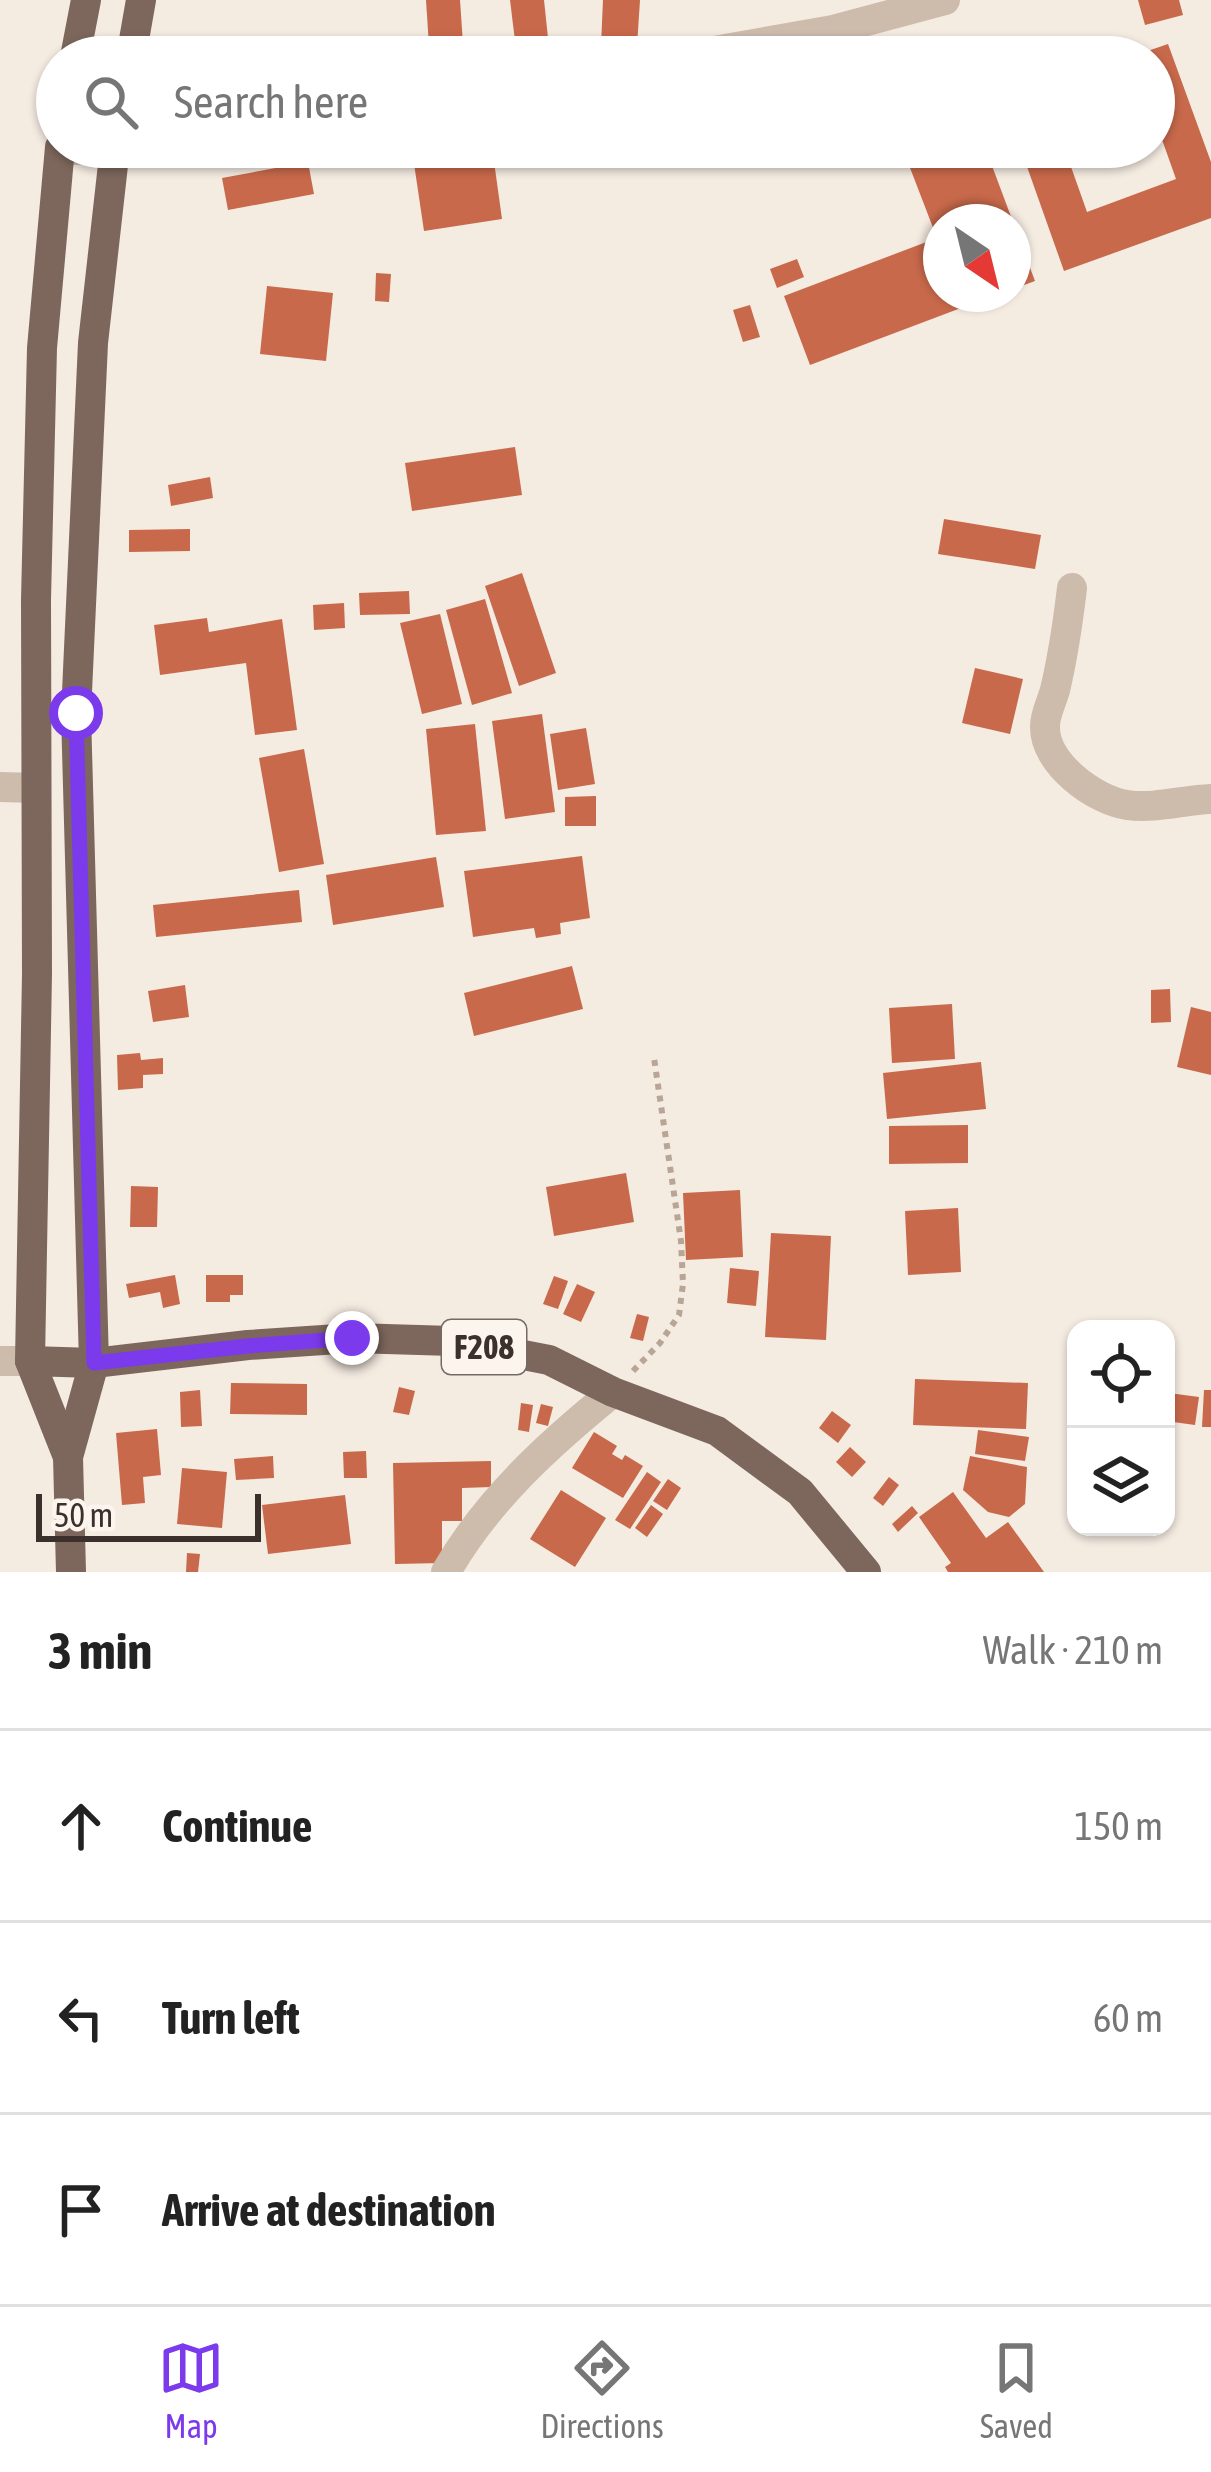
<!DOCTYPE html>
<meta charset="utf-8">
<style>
body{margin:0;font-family:"Asap Condensed",sans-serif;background:#f6f6f6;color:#222}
.controls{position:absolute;right:36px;bottom:36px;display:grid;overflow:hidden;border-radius:24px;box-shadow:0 3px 9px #0004}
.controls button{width:108px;height:108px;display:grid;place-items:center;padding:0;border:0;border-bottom:3px solid #e0e0e0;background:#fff;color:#222;font:60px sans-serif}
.compass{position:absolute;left:923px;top:204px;width:108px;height:108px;border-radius:50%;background:#fff;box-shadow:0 3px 9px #0004;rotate:145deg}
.scale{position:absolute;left:36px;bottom:30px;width:225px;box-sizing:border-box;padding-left:12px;border:6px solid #3b302b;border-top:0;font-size:33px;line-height:42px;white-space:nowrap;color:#3b302b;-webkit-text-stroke:9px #fbf5ee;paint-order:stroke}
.stop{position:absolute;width:36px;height:36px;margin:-27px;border:9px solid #7c3aed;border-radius:50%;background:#fff}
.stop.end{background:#7c3aed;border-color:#fff;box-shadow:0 3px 12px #0008}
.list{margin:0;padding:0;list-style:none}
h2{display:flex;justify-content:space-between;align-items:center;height:156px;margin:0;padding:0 48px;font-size:51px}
h2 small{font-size:39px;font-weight:400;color:#767676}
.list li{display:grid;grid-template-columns:78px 1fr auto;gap:36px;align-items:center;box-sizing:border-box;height:192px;padding:0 48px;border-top:3px solid #e0e0e0}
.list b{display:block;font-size:45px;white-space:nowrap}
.list em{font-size:39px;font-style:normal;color:#767676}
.icon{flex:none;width:66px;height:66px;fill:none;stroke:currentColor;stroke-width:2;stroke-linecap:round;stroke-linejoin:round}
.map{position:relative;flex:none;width:1211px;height:1572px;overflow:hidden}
.search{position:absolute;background:#fff;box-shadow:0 3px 9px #0004;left:36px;right:36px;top:36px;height:132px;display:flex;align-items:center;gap:30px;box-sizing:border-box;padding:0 42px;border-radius:66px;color:#767676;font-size:45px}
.sheet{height:732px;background:#fff}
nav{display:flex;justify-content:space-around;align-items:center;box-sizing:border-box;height:168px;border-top:3px solid #e0e0e0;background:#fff;font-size:33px;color:#767676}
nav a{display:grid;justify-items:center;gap:6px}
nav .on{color:#7c3aed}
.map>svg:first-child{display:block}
.building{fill:#c8694b}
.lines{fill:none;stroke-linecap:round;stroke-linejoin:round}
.path{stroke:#b9a596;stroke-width:6;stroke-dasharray:6 6;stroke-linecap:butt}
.service{stroke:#cdbbac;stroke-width:15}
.minor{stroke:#cdbbac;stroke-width:30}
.primary{stroke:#7d675c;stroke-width:30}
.route{stroke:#7c3aed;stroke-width:15}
.labels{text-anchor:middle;stroke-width:9;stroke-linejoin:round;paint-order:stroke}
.shield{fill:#fbf5ee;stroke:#756b66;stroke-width:3}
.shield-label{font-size:33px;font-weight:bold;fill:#3b302b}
</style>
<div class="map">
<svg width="1211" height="1572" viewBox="0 0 1211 1572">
<rect width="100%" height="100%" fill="#f4ebe1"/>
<!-- building -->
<g class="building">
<path d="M426,0H460L463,44L429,46Z"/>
<path d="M510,0H544L550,57H517Z"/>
<path d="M603,0H640L637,46L601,45Z"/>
<path d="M1138,0H1179L1183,15L1145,25Z"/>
<path d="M1168,44L1211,162V218L1064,271L1020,147H1064L1087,212L1176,179L1154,117V57L1133,56Z"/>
<path d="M431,147H492L502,219L424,231L412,150Z"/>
<path d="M902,147H985L1013,222H941V294H998L810,365L784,296L937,238Z"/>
<path d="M308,162L314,194L228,210L222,178Z"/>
<path d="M1013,222L1035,281L1013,289Z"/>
<path d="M797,259L804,277L777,288L770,269Z"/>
<path d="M376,273L391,274L389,302L375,301Z"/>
<path d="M267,286L333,293L326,361L260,354Z"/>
<path d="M750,305L760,337L743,342L733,310Z"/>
<path d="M515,447L522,495L412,511L405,463Z"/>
<path d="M210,477L213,498L171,506L168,485Z"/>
<path d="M944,519L1041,535L1035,569L938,554Z"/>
<path d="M190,529V551L129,552V530Z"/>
<path d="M522,573L556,673L519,686L485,586Z"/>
<path d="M409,591L410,614L360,615L359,593Z"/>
<path d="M485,599L512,693L472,705L446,610Z"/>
<path d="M344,603L345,628L314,630L313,605Z"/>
<path d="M440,614L462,704L422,714L400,623Z"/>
<path d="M207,618L209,632L282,619L297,730L255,735L246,663L160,675L154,625Z"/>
<path d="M975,668L1023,679L1010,734L962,723Z"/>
<path d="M542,714L555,812L505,819L492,721Z"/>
<path d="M475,724L486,831L436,835L426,729Z"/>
<path d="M586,728L595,784L558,790L550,734Z"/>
<path d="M304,749L324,864L279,872L259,758Z"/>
<path d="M596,796V826H565V797Z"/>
<path d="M582,856L590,918L560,923L561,934L536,938L534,928L473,937L464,871Z"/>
<path d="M436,857L444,907L333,925L326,875Z"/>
<path d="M299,890L302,922L156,937L153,905Z"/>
<path d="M572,966L583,1009L474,1036L464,993Z"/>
<path d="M185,985L189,1017L153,1022L148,991Z"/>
<path d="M1170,989L1171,1022L1151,1023V990Z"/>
<path d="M952,1004L955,1059L892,1063L889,1008Z"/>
<path d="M1191,1007L1211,1012V1075L1177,1067Z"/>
<path d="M140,1053L141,1060L163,1058V1074L143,1075V1088L118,1090L117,1055Z"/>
<path d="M981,1062L986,1109L887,1119L883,1073Z"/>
<path d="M968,1125V1163L889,1164V1126Z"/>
<path d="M626,1173L634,1222L554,1236L546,1187Z"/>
<path d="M131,1186L158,1187L157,1227H130Z"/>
<path d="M740,1190L743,1257L686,1260L683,1193Z"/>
<path d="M958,1208L961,1272L908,1275L905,1211Z"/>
<path d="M771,1233L831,1236L826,1340L765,1337Z"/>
<path d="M730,1268L759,1271L756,1306L727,1303Z"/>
<path d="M175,1275L180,1304L163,1308L160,1292L129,1298L126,1284Z"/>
<path d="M206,1275H243V1295H230V1302H206Z"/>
<path d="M554,1276L568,1281L558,1309L543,1304Z"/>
<path d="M577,1284L595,1292L581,1322L563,1314Z"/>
<path d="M637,1314L649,1317L643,1341L630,1338Z"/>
<path d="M1166,1365L1173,1366L1169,1393L1199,1397L1195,1425L1166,1421Z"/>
<path d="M915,1379L1028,1383L1026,1429L913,1425Z"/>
<path d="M231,1383L307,1384V1415L230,1414Z"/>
<path d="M399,1387L415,1391L409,1415L393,1412Z"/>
<path d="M200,1390L202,1426L181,1427L180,1392Z"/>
<path d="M1204,1390H1211V1427H1202Z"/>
<path d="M521,1403L533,1405L529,1432L518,1430Z"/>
<path d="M541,1404L553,1407L548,1426L536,1423Z"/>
<path d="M832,1411L851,1425L838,1443L819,1428Z"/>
<path d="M157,1429L161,1475L143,1477L145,1503L122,1505L116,1433Z"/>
<path d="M978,1430L1029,1437L1025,1461L975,1454Z"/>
<path d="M594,1432L617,1446L612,1454L622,1460L625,1455L643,1466L623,1498L572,1468Z"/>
<path d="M850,1447L866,1462L852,1477L836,1462Z"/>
<path d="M366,1451L367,1478H344L343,1452Z"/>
<path d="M273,1456L274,1478L236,1480L234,1459Z"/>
<path d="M970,1456L1027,1467L1025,1504L1009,1517L988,1512L963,1490Z"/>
<path d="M491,1461V1487L462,1488V1521H442V1563L395,1564L393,1463Z"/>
<path d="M182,1468L227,1472L222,1528L177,1524Z"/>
<path d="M647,1472L661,1482L630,1529L615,1520Z"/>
<path d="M889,1477L899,1485L883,1506L873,1498Z"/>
<path d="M668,1479L681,1488L667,1510L653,1501Z"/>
<path d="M561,1490L606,1518L575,1567L530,1539Z"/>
<path d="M953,1492L986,1538L1008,1522L1044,1572H948L945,1567L951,1563L919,1517Z"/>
<path d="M345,1495L351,1544L268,1554L262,1505Z"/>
<path d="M651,1505L663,1514L647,1537L635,1528Z"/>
<path d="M912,1506L918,1513L898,1532L892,1524Z"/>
<path d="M187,1553L200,1554L198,1572H186Z"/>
</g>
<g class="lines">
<!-- path -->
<path class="path" d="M633,1371L660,1343L679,1315L683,1284L681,1241L654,1058"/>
<!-- service -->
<path class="service" d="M59,158L114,156"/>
<!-- minor -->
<g class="minor">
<path d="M680,57L833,30L945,0"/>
<path d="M114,156L145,147"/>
<path d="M1072,588C1068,622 1063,656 1055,690C1052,701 1045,714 1045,726C1044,763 1094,800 1127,805C1156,809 1183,800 1211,799"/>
<path d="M0,787L36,788"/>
<path d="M0,1361H30"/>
<path d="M446,1572C487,1500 549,1444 613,1392"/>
</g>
<!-- primary -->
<g class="primary">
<path d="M75,57L86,0"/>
<path d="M131,57L141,0"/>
<path d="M60,147L42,348L36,600L37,974L30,1361L68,1457"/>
<path d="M30,1361L94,1363L248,1345L353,1338L452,1341L549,1360L613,1392L717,1431L800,1492L866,1572"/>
<path d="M71,1572L68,1457L94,1363L76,714L93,343L115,147"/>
</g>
</g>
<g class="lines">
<!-- route -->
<path class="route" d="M76,713L94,1363L248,1346L352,1338"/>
</g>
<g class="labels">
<!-- shield labels -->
<rect class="shield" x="442" y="1320" width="84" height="54" rx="9"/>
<g class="shield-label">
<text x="484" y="1359">F208</text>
</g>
</g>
</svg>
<div class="controls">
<button><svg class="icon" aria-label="locate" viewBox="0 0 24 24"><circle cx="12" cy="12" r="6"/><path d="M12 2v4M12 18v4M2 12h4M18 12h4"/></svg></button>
<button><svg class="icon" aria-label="layers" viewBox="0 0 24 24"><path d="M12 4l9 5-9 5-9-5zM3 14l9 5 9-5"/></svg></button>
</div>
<svg class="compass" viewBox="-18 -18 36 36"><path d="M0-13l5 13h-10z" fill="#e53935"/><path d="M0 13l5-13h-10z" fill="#767676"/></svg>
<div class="scale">50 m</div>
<div class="stop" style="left:76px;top:713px"></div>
<div class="stop end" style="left:352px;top:1338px"></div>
<div class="search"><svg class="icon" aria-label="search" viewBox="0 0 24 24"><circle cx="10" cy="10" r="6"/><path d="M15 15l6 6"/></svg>Search here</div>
</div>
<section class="sheet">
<h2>3 min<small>Walk · 210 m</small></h2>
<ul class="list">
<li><svg class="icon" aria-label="ahead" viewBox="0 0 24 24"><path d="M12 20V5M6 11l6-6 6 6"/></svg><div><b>Continue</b></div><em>150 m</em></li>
<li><svg class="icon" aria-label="left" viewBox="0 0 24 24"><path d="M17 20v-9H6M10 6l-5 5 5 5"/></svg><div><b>Turn left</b></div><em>60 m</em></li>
<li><svg class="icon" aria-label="arrive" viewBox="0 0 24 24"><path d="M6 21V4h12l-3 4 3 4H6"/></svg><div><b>Arrive at destination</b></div></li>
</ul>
</section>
<nav>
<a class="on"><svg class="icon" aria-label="map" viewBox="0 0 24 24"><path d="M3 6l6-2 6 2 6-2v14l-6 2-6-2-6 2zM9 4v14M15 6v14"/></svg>Map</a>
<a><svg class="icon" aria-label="directions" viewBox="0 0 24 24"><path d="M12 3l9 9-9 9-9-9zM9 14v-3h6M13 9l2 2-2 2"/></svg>Directions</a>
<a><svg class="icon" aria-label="saved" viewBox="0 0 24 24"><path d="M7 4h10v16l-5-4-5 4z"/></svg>Saved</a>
</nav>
